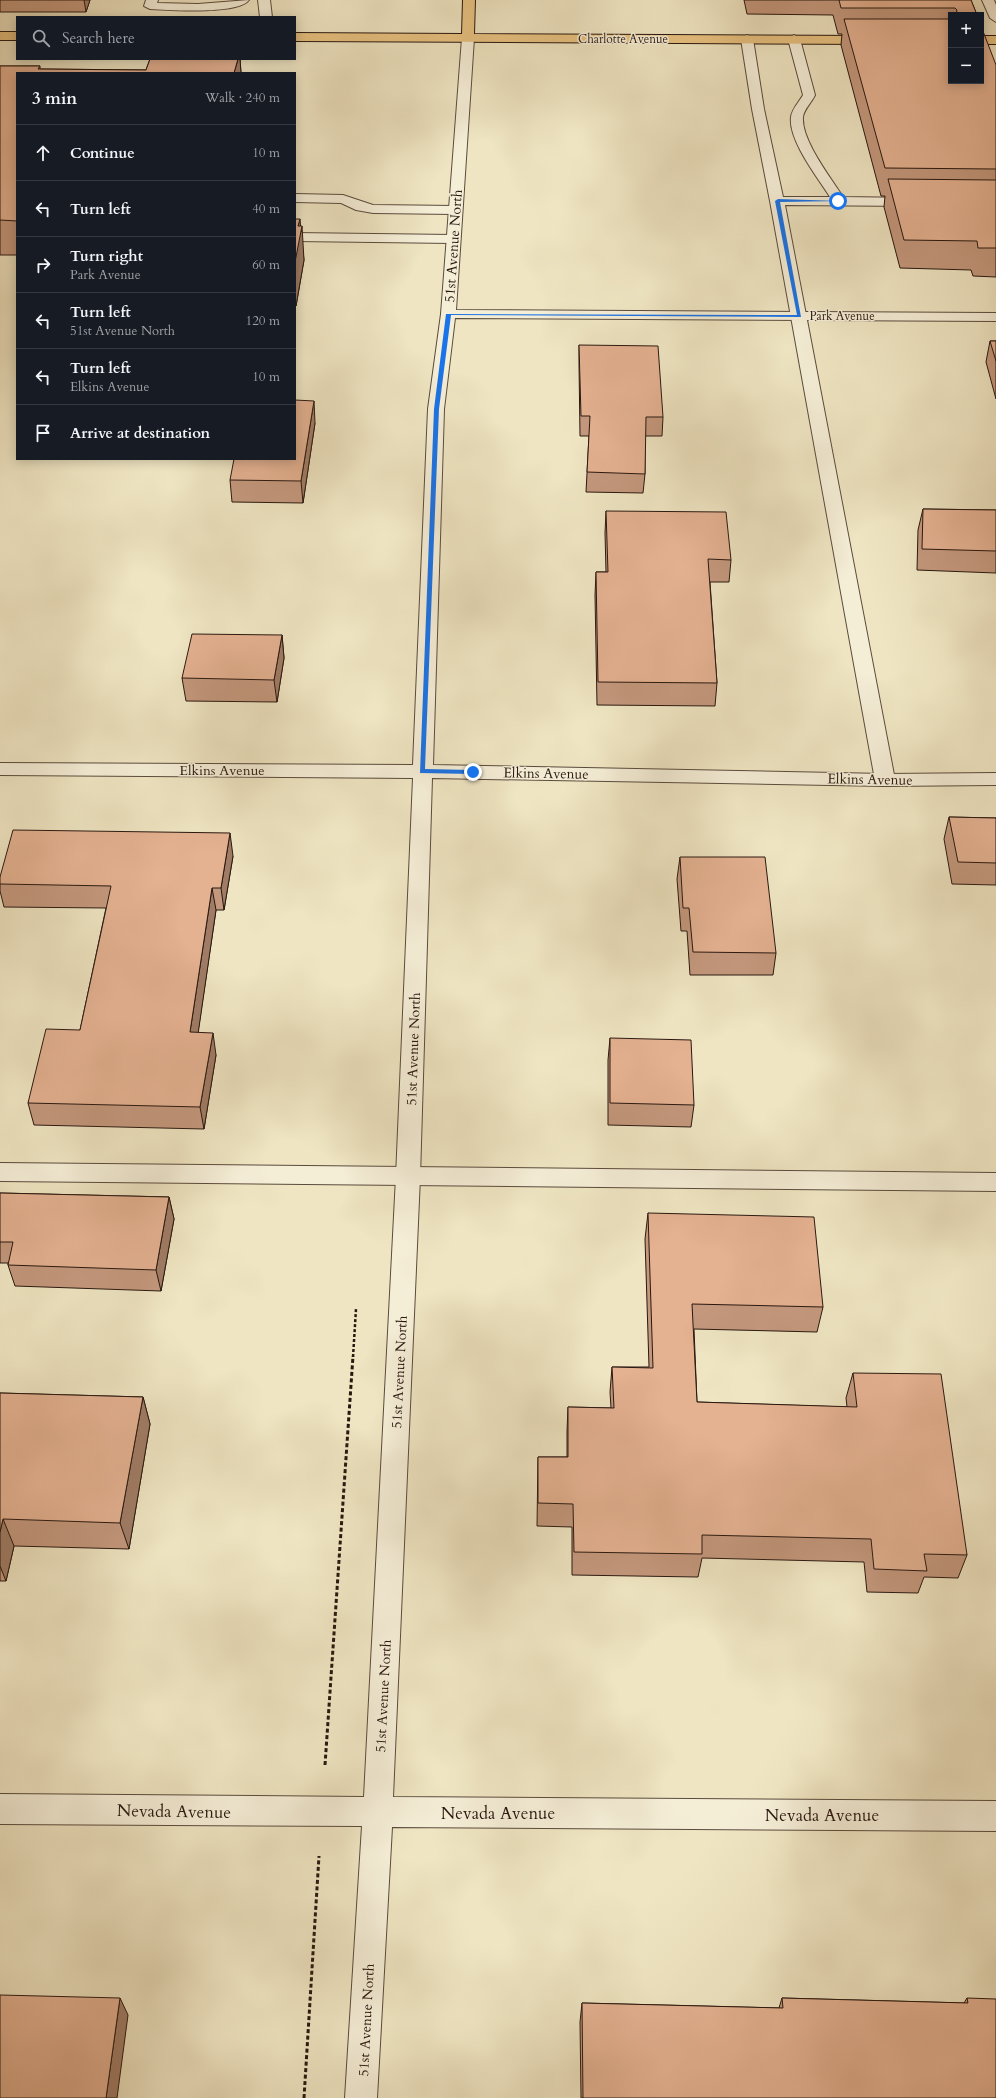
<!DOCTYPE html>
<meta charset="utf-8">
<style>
body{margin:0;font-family:Cardo,serif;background:#20242c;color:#f1f3f6}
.controls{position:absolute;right:12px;top:12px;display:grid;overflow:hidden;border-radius:0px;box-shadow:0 2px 10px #0003}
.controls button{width:36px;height:36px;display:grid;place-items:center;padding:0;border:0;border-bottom:1px solid #363941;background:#171b24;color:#f1f3f6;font:20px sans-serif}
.stop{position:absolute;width:12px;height:12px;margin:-9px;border:3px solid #1a73e8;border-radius:50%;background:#fff}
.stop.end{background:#1a73e8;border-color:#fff;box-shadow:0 1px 4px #0008}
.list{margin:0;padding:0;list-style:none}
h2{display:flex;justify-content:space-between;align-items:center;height:52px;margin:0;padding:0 16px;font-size:17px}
h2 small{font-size:13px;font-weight:400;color:#9ea1a6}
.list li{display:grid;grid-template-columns:26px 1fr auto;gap:12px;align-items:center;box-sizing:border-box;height:56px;padding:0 16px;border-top:1px solid #363941}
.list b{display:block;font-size:15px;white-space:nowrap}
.list p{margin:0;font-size:13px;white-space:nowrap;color:#9ea1a6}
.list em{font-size:13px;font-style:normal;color:#9ea1a6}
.icon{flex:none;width:22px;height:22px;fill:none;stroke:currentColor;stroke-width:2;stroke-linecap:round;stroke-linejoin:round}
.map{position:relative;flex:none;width:996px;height:2098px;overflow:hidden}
.search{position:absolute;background:#171b24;box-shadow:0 2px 10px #0003;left:16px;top:16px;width:280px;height:44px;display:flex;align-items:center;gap:10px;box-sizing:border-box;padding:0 14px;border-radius:0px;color:#9ea1a6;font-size:15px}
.panel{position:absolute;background:#171b24;box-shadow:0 2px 10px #0003;left:16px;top:72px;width:280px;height:388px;border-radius:0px}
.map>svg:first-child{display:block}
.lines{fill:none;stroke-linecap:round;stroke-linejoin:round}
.lane-casing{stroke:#5a4b3c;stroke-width:2}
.street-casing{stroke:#5a4b3c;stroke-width:2}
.primary-casing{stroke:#291810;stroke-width:2}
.path-far1{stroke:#291810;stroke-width:2.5;stroke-dasharray:3 2;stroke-linecap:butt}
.path{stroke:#291810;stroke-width:3;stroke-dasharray:4 2.5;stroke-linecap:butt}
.lane{fill:#f5eed7;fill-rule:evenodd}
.street{fill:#f5eed7;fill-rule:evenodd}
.primary{fill:#e8c281;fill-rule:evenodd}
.wall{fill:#c4987d;stroke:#291810}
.shaded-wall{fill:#a07c66;stroke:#291810}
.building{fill:#e4b191;stroke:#291810}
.route{fill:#1a73e8}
.labels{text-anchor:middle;stroke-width:3;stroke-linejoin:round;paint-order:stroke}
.far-street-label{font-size:12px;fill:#291810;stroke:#f5eed7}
.street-label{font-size:14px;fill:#291810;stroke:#f5eed7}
.near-street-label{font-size:17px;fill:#291810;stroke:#f5eed7}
</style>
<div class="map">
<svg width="996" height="2098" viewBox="0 0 996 2098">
<rect width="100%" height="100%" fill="#efe5c2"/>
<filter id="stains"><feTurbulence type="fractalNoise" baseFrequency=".005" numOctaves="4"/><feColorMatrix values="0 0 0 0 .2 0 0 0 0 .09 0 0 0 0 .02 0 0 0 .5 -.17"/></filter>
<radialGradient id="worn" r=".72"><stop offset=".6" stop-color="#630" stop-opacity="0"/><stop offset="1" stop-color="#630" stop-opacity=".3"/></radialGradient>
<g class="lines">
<!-- lane casing -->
<g class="lane-casing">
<g id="lane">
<path d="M146,0H158L157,3L198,4L249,0C238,15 169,10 150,9L144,6Z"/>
<path d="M258,0H270L272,17H260Z"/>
<path d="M747,35L753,39L764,109L783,197H830C818,178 788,140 791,117C792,109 799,102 803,95L788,39L794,35L800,39L815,95C812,102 804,109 803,117C801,140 831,178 843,197L914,198L921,202L914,206L785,205L895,780L892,785L885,786L878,785L875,780L770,201L752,109L741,39Z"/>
<path d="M295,194L343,195L373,205L455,206L462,210L455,214L373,213L356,210L341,203L295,202Z"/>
<path d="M295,233L453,235L458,236L460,239L458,242L453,243L295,241Z"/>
<path d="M0,1163L996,1173V1191L0,1181Z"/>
</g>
</g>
<!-- street casing -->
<g class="street-casing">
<g id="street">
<path d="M982,0H994L996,5V22L990,18Z"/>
<path d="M468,34L474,38L456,310L996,313V321L455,318L444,409L433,765L885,774L996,773V785L885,786L432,778L420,1177L393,1797L996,1801V1831L392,1827L377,2098H345L362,1826L0,1824V1794L364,1797L396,1177L413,778L0,775V763L413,765L428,409L441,314L462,38Z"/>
</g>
</g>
<!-- primary casing -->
<g class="primary-casing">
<g id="primary">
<path d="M463,0H475L474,34L872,36L878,40L872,44L295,41V33L462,34Z"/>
<rect x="0" y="32" width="17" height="8"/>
<rect x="981" y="36" width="15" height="8"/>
</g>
</g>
<!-- path-far1 -->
<path class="path-far1" d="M353,1357L356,1309"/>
<!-- path -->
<g class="path">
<path d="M325,1765L353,1356"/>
<path d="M304,2098L319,1856"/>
</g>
<!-- lane -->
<use href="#lane" class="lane"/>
<!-- street -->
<use href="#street" class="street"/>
<!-- primary -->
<use href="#primary" class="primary"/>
</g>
<!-- wall -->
<g class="wall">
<path d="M0,0H90L86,12H0Z"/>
<path d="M744,0H971L977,15H951V81L996,65V277L973,276L971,270L900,268L884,207L885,196H881L841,45L842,34H838L833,15L747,14Z"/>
<path d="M150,59H240L241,73H17V255H0V66H40V69L146,70Z"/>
<path d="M295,219L300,226L304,260L296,306H295Z"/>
<path d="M990,341H996V399L986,362Z"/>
<path d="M579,345L663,417L662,436H645V474L643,493L586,492L589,436H580L579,364Z"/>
<path d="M315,423L303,503L232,502L230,480Z"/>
<path d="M923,509L996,510V573L917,570L918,530Z"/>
<path d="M606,511L731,560L729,582H710L717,683L715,706L597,705L595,595L596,572H606L605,533Z"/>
<path d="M282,635L284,658L277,702L186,701L182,678Z"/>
<path d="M949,817L996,818V885L952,884L944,839Z"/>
<path d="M233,856L224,910H216L198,1032L216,1055L204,1129L34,1125L28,1103L80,1030L106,908L4,907L0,891V877Z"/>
<path d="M680,857L776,953L773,975H690L687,931H681L677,879Z"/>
<path d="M610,1038L694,1105L691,1127L608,1125V1060Z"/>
<path d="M0,1193L169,1197L174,1219L161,1291L15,1286L8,1265V1263H0Z"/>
<path d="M648,1213L823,1307L817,1332L694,1329L697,1402L847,1407L846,1398L853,1373L967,1555L958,1578L924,1577L918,1593L867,1592L864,1562L702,1558L698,1577L572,1575V1527L537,1526L538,1457H567V1431L568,1407L611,1408L610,1392L612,1367H649L645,1239Z"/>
<path d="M0,1393L143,1397L150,1424L129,1549L14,1546L6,1581H0Z"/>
<path d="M782,1998L964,2003L967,1998L996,2098H581L580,2022L582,2003L779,2008Z"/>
</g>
<!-- shaded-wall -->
<g class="shaded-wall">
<path d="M84,0H90L86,12Z"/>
<path d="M238,59H240L241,73H234Z"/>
<path d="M300,219L301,232L302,226L304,260L296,306L295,292V262L298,226Z"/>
<path d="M314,401L315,423L303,503L301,481Z"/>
<path d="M282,635L284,658L277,702L274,680Z"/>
<path d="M230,833L233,856L224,910L221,888Z"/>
<path d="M212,888L216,910L195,1055L190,1032Z"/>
<path d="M213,1033L216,1055L204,1129L200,1107Z"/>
<path d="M169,1197L174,1219L161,1291L156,1270Z"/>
<path d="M143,1397L150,1424L129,1549L120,1523Z"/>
<path d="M3,1519L14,1546L6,1581L0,1566V1532Z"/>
<path d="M120,1998L128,2015L117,2098H106Z"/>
</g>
<!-- building -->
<g class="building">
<path d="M839,0H971L977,15H956L957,10L955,8H841Z"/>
<path d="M844,19H951V81H981V26L996,65V169L885,168Z"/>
<path d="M150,59H238L234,73H17V221L0,220V66H40L38,69L146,70Z"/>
<path d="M888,179L996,180V248H978L977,241L904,240Z"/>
<path d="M295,219H300L298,226H302L295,262Z"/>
<path d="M990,341H996V361Z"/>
<path d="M579,345L658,346L663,417H646L645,474L587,472L590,416H581Z"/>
<path d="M295,400L314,401L301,481L230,480L234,459H295Z"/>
<path d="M923,509L996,510V551L922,549Z"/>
<path d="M606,511L726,512L731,560L708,559L717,683L598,682L596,572H608Z"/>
<path d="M192,634L282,635L274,680L182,678Z"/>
<path d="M949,817L996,818V863L958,862Z"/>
<path d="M13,830L230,833L221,888H212L190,1032L213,1033L200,1107L28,1103L46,1029L80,1030L111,886L0,884V877Z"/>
<path d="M680,857H765L776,953L693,952L689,908H683Z"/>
<path d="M610,1038L691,1040L694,1105L610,1103Z"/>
<path d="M0,1193L169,1197L156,1270L8,1265L13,1242H0Z"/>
<path d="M648,1213L814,1217L823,1307L692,1304L697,1402L857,1407L853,1373L941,1374L967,1555L924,1554L927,1571L874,1569L871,1539L702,1535V1554L574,1552L573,1504L538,1503V1457H568V1407L614,1408L612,1367L653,1368Z"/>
<path d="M0,1393L143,1397L120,1523L3,1519L0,1532Z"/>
<path d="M0,1995L120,1998L106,2098H0Z"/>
<path d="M782,1998L968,2003L967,1998L996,1999V2098H583L582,2003L783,2008Z"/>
</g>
<!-- route -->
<path class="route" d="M778,199L841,201L780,202L801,317L451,315L439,409L425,769L473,770L476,772L473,774L420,773L434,409L446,314L797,315L775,201Z"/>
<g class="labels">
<!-- far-street labels -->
<g class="far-street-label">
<text x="623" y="43">Charlotte Avenue</text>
<text x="842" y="320">Park Avenue</text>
</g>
<!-- street labels -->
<g class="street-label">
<text transform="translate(453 246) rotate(-86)" y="5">51st Avenue North</text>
<text x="222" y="775">Elkins Avenue</text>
<text transform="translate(546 773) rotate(1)" y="5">Elkins Avenue</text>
<text transform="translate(870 779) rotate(1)" y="5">Elkins Avenue</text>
<text transform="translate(413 1049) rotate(-88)" y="5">51st Avenue North</text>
<text transform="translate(399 1372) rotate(-87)" y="5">51st Avenue North</text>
<text transform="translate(383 1696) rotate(-87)" y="5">51st Avenue North</text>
<text transform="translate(366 2020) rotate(-87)" y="5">51st Avenue North</text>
</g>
<!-- near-street labels -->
<g class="near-street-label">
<text transform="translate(174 1811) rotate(1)" y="6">Nevada Avenue</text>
<text x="498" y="1819">Nevada Avenue</text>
<text x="822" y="1821">Nevada Avenue</text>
</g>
</g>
<rect width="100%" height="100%" filter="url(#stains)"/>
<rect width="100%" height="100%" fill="url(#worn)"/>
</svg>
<div class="controls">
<button>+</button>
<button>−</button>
</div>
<div class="stop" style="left:838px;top:201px"></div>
<div class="stop end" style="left:473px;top:772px"></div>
<div class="search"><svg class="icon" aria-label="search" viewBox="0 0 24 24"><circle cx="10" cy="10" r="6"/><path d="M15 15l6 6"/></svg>Search here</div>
<section class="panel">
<h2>3 min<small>Walk · 240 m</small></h2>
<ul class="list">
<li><svg class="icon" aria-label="ahead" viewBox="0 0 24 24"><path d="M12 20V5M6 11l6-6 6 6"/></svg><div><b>Continue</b></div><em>10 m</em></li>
<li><svg class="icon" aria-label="left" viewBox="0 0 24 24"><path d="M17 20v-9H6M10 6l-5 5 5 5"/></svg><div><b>Turn left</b></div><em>40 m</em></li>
<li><svg class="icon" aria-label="right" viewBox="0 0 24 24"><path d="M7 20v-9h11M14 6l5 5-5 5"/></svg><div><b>Turn right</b><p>Park Avenue</p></div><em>60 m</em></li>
<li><svg class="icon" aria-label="left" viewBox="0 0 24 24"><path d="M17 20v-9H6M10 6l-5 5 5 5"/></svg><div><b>Turn left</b><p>51st Avenue North</p></div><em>120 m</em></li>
<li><svg class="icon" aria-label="left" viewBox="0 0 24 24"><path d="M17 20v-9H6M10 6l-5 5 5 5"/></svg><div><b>Turn left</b><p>Elkins Avenue</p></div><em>10 m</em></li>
<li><svg class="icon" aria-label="arrive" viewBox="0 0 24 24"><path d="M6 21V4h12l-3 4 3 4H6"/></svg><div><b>Arrive at destination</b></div></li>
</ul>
</section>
</div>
